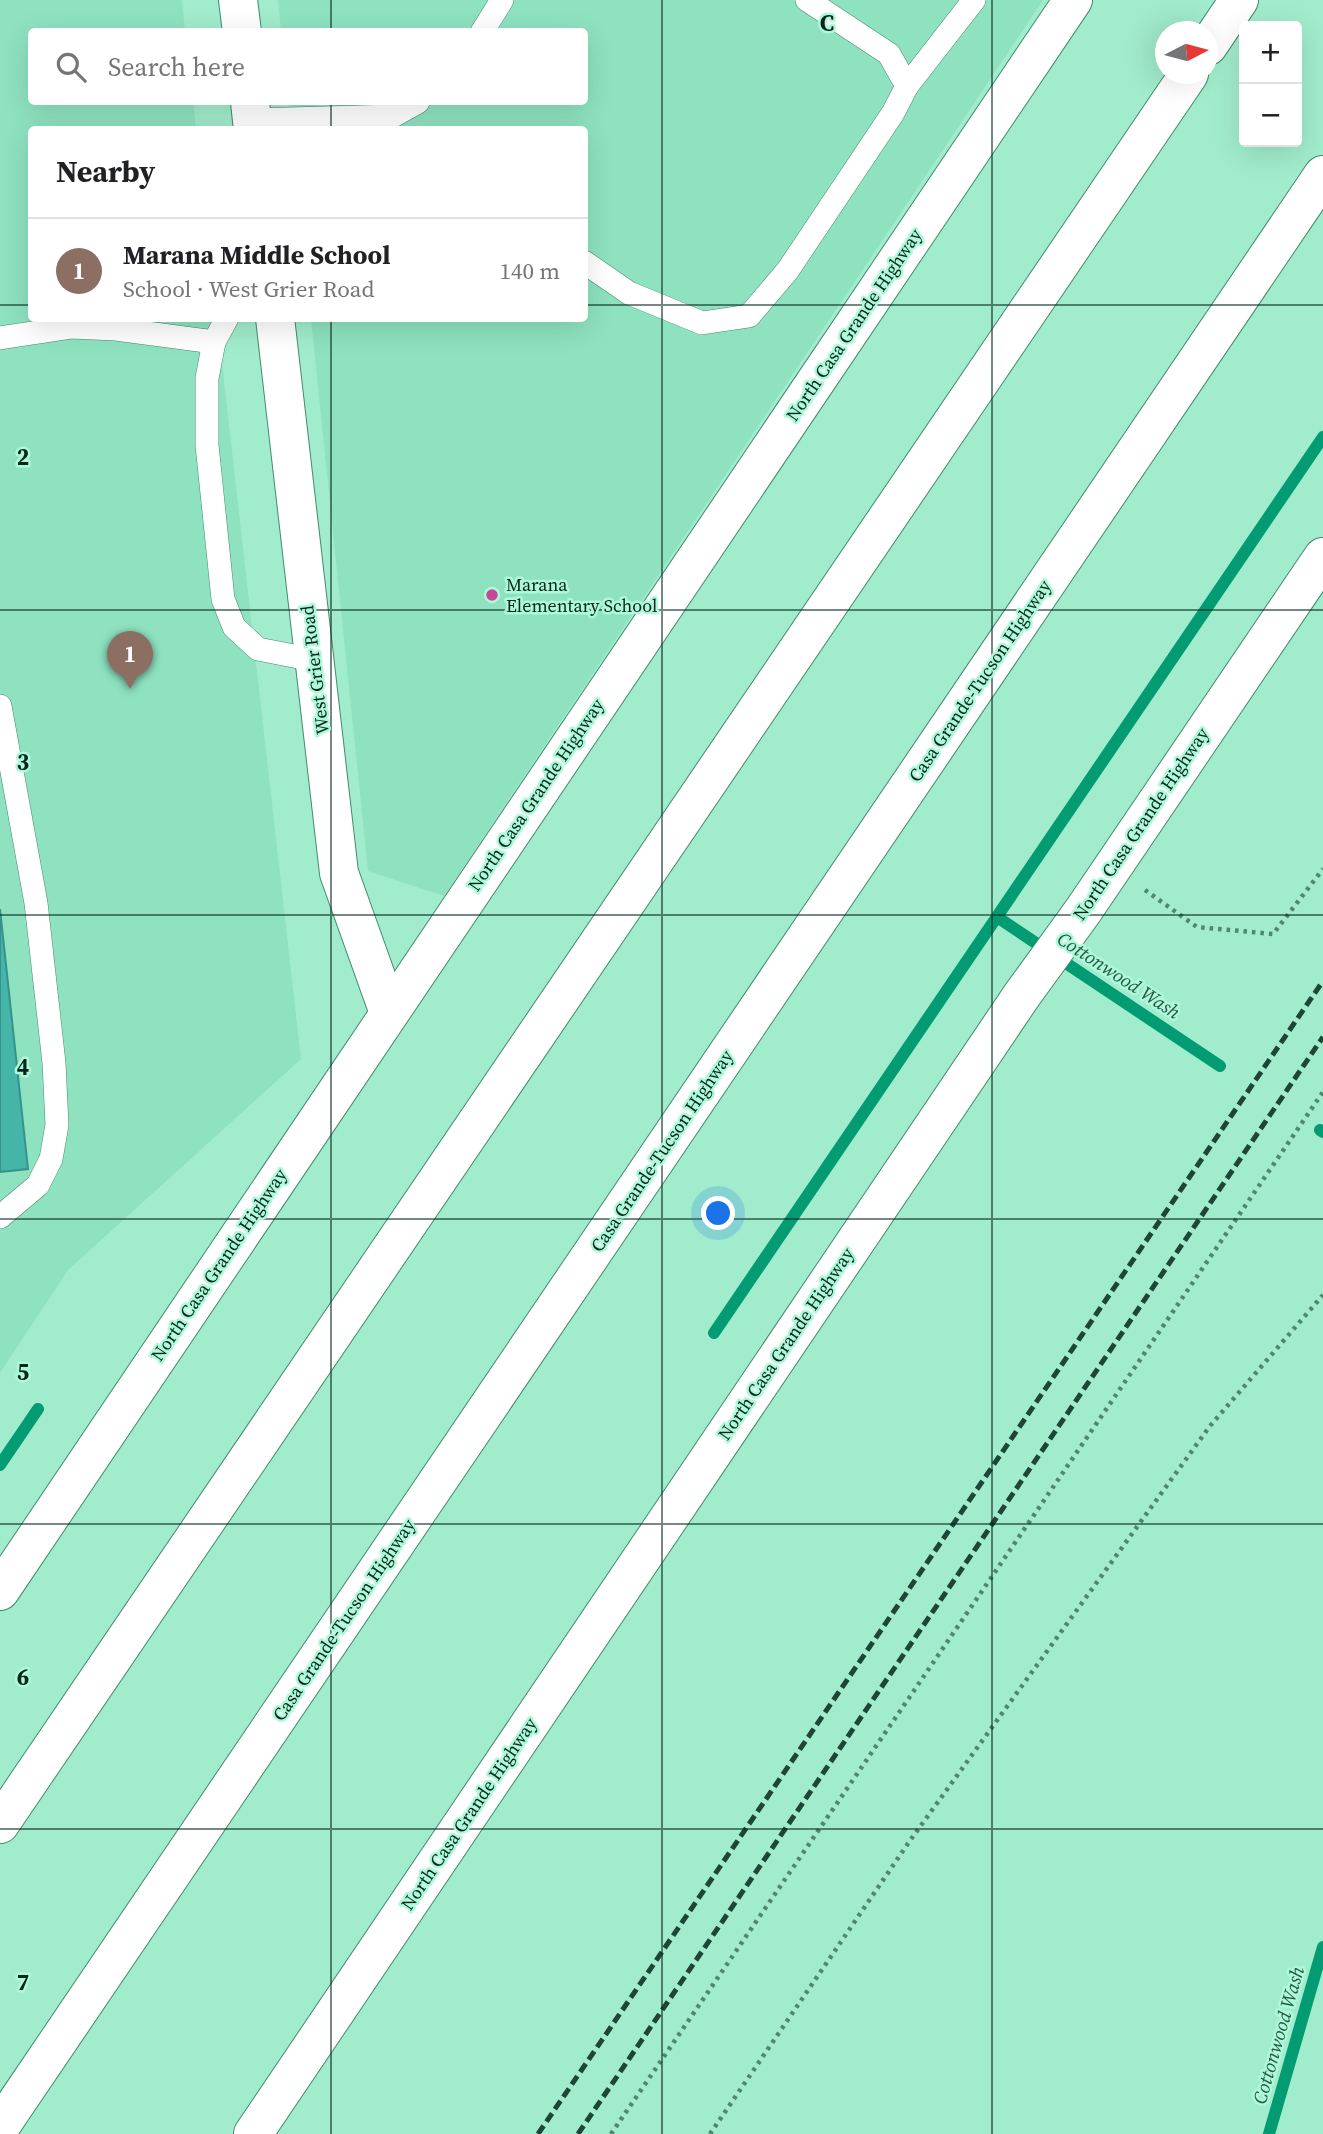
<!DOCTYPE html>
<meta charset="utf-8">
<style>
body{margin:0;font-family:"Source Serif 4",serif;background:#f2f2f2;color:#202124}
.controls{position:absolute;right:21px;top:21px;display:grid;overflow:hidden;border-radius:7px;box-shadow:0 7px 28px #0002}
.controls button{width:63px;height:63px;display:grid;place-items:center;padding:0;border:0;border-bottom:2px solid #e0e0e0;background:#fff;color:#202124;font:35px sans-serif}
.compass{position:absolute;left:1155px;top:21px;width:63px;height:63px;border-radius:50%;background:#fff;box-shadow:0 7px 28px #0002;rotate:84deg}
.you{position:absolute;left:719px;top:1214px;width:24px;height:24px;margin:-18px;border:5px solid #fff;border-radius:50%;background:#1a73e8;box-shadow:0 0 0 10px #1a73e833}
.badge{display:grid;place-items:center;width:46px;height:46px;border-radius:50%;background:#c74896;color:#fff;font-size:23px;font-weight:700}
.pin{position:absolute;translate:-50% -58px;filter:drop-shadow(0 2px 4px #0008)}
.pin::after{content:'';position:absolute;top:37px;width:24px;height:21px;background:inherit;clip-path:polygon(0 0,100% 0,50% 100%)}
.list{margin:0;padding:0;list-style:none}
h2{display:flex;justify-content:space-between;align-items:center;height:91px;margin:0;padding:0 28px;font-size:30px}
h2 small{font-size:23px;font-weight:400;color:#757577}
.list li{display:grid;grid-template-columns:46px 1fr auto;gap:21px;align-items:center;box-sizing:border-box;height:105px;padding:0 28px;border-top:2px solid #e0e0e0}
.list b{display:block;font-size:26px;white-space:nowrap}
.list p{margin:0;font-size:23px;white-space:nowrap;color:#757577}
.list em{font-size:23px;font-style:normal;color:#757577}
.icon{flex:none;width:38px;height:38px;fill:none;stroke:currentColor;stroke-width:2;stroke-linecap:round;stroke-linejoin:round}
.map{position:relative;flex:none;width:1323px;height:2134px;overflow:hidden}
.search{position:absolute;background:#fff;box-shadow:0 7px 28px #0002;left:28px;top:28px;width:560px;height:77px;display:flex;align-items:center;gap:18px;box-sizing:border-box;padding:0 24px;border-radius:7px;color:#757577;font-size:26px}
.panel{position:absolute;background:#fff;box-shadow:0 7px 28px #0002;left:28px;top:126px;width:560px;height:196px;border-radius:7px}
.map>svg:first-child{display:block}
.built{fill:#8ee2c0}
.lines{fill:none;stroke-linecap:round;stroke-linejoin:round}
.stream{stroke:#039b72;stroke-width:12}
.building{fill:#45b4a9;stroke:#37928a;stroke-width:2}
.lane-casing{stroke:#418b6f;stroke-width:24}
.secondary-casing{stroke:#418b6f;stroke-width:40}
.highway-casing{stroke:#418b6f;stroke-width:40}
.path{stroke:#508570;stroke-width:4.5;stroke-dasharray:3.5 5;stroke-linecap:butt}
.lane{stroke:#fff;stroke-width:23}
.secondary{stroke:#fff;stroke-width:38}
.highway{stroke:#fff;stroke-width:38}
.rail{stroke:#1e4537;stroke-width:5;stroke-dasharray:10 5;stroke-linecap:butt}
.grid{fill:none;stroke:#06261b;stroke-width:2;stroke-opacity:0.55}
.poi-dot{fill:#c74896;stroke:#aef9d9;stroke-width:2.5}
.labels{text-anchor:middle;stroke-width:5;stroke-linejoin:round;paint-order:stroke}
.street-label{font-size:18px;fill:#06261b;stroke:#aef9d9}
.poi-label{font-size:18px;fill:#06261b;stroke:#aef9d9;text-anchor:start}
.water-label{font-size:19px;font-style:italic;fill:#265745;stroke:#aef9d9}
.grid-label{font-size:23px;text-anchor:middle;font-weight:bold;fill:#06261b;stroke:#aef9d9;stroke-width:5;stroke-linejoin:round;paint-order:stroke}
</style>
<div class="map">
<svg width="1323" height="2134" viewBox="0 0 1323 2134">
<rect width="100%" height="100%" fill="#a1eccc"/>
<!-- built -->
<g class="built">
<path d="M0,0H182L185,31L32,32V102H193L196,129L32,130V318L217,319L301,1059L68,1270L0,1373Z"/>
<path d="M278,0H1043L444,896L368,871L311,319L584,318V130L291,129L289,102H584V32L281,31Z"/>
</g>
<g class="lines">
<!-- stream -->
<g class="stream">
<path d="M997,917L1220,1066"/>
<path d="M1320,1130L1323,1132"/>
<path d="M714,1333L1323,437"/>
<path d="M0,1465L38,1409"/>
<path d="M1269,2134L1323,1947"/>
</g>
</g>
<!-- building -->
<path class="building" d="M0,909L28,1169L0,1172Z"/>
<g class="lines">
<!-- lane casing -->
<g class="lane-casing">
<g id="lane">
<path d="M482,32L502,0"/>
<path d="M907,86L974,0"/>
<path d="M252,120L393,116L418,102"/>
<path d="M584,262L629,293L702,323L749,316L788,270L893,113L907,86L889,54L807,0"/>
<path d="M227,318L214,342L207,378V445L223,599L234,627L258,649L314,660"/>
<path d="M0,338L72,327L116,329L214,342"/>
<path d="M0,706L36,903L54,1063L57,1125L51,1159L38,1185L0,1217"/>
</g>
</g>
<!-- secondary casing -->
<g class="secondary-casing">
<g id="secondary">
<path d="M238,0L242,32"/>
<path d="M250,102L253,130"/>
<path d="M275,318L339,873L389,1013"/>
<path d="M0,1591L1073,0"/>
<path d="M253,2134L1022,995L1083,911L1323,557"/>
</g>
</g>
<!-- highway casing -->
<g class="highway-casing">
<g id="highway">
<path d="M1208,46L1239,0"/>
<path d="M0,1824L1189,74"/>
<path d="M0,2127L1323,175"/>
</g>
</g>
<!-- path -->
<g class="path">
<path d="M1145,890L1197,927L1273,934L1323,869"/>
<path d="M611,2134L1323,1092"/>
<path d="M710,2134L909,1842L1210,1426L1323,1295"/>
</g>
<!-- lane -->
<use href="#lane" class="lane"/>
<!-- secondary -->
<use href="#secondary" class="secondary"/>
<!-- highway -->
<use href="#highway" class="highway"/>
<!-- rail -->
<g class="rail">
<path d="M538,2134L1323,981"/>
<path d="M578,2134L1323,1037"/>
</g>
</g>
<!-- grid -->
<path class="grid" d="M331,0V32M662,0V2134M992,0V2134M331,102V130M0,305H32M584,305H1323M331,318V2134M0,610H1323M0,915H1323M0,1219H1323M0,1524H1323M0,1829H1323"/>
<!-- markers -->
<circle class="poi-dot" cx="492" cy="595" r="7"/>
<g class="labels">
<!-- street labels -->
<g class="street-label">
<text transform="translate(854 325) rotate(-56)" y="6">North Casa Grande Highway</text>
<text transform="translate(315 670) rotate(-97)" y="6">West Grier Road</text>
<text transform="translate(980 681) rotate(-56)" y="6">Casa Grande-Tucson Highway</text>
<text transform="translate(536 795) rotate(-56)" y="6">North Casa Grande Highway</text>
<text transform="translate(1141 824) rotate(-56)" y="6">North Casa Grande Highway</text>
<text transform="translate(662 1151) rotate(-56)" y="6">Casa Grande-Tucson Highway</text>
<text transform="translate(219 1265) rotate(-56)" y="6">North Casa Grande Highway</text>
<text transform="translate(786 1344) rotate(-56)" y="6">North Casa Grande Highway</text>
<text transform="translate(344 1620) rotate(-56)" y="6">Casa Grande-Tucson Highway</text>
<text transform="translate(469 1814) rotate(-56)" y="6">North Casa Grande Highway</text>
</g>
<!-- poi labels -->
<g class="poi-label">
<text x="506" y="591">Marana<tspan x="506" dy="21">Elementary School</tspan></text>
</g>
<!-- water labels -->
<g class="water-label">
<text transform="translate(1119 975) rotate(33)" y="7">Cottonwood Wash</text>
<text transform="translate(1278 2035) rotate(-74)" y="7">Cottonwood Wash</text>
</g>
</g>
<g class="grid-label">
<text x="827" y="31">C</text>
<text x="23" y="465">2</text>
<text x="23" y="770">3</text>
<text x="23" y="1075">4</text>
<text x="23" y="1380">5</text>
<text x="23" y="1685">6</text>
<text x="23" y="1990">7</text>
</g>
</svg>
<div class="controls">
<button>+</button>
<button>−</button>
</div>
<svg class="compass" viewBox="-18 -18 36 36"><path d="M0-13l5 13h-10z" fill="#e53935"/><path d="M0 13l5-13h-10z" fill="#757577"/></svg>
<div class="you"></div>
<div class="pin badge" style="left:130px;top:689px;background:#8d6e63">1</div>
<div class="search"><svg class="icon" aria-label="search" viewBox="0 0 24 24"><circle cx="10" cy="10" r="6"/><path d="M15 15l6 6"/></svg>Search here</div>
<section class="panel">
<h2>Nearby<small></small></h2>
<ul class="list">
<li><span class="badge" style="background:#8d6e63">1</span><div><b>Marana Middle School</b><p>School · West Grier Road</p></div><em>140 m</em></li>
</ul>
</section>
</div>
